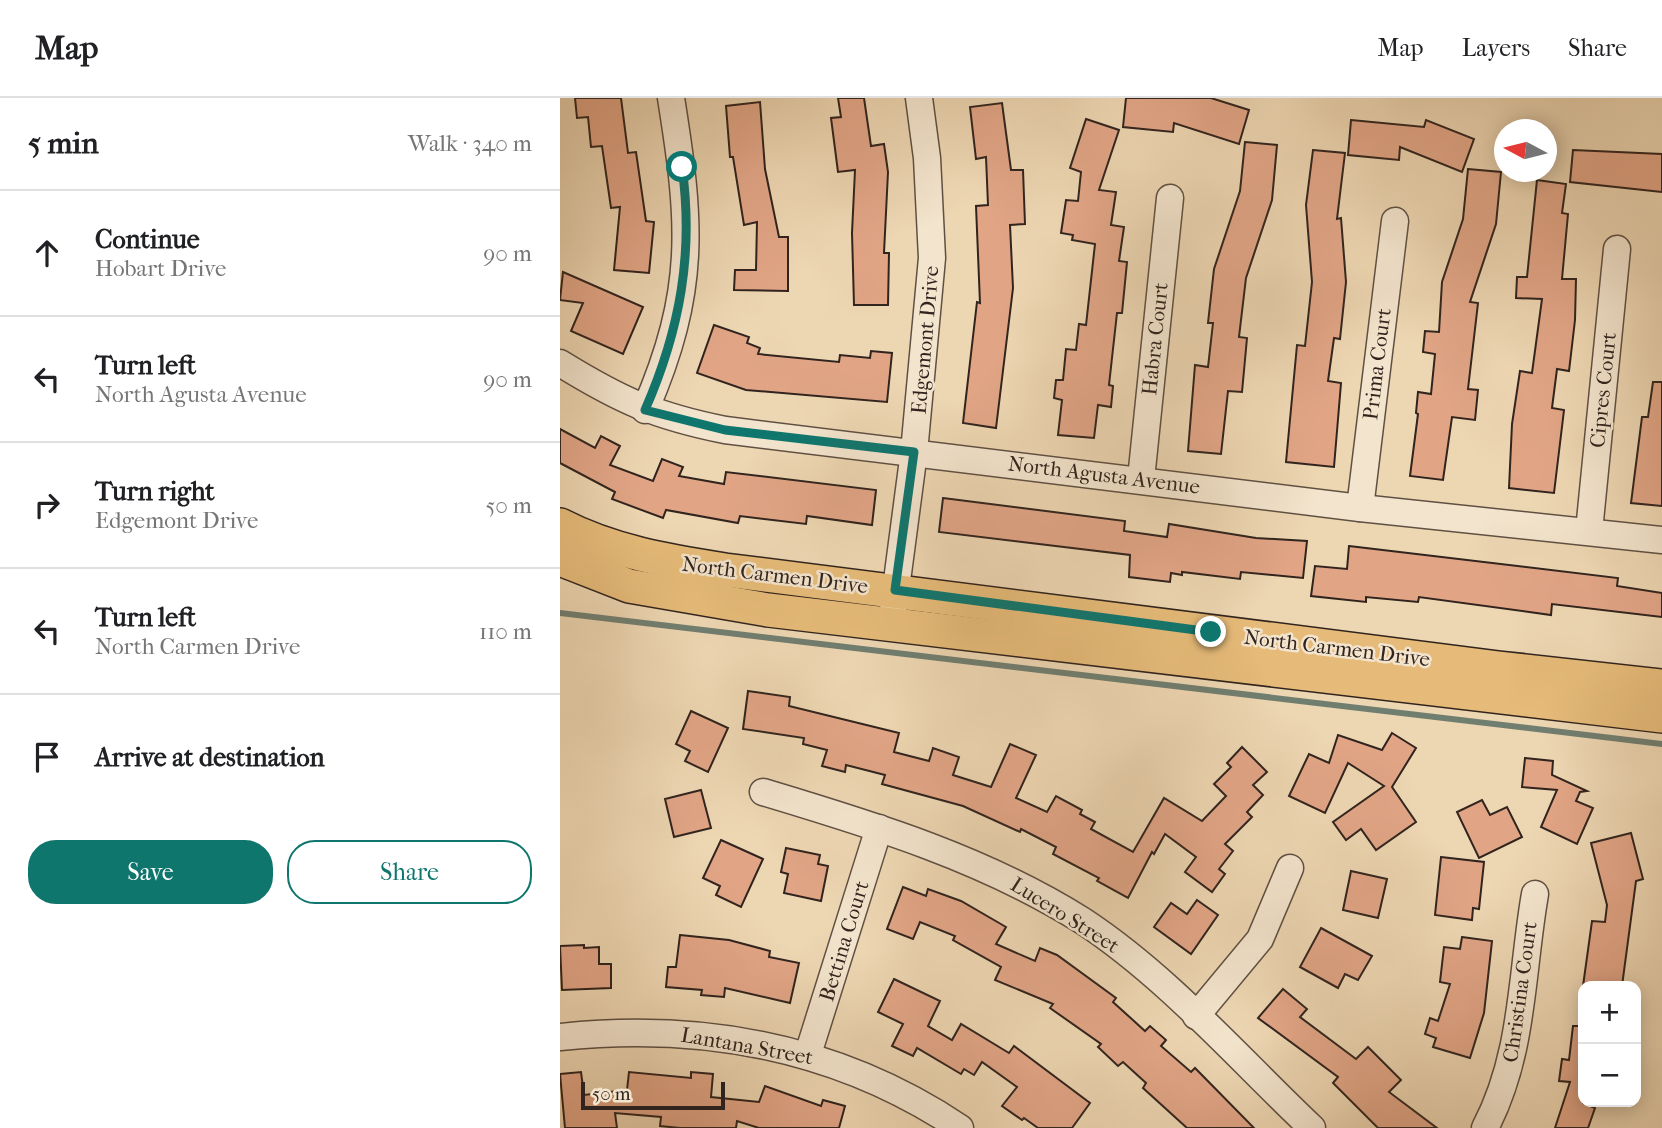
<!DOCTYPE html>
<meta charset="utf-8">
<style>
body{margin:0;font-family:"IM FELL French Canon",serif;background:#f6f6f6;color:#202124}
.controls{position:absolute;right:21px;bottom:21px;display:grid;overflow:hidden;border-radius:14px;box-shadow:0 4px 18px #0003}
.controls button{width:63px;height:63px;display:grid;place-items:center;padding:0;border:0;border-bottom:2px solid #e0e0e0;background:#fff;color:#202124;font:35px sans-serif}
.compass{position:absolute;left:934px;top:21px;width:63px;height:63px;border-radius:50%;background:#fff;box-shadow:0 4px 18px #0003;rotate:277deg}
.scale{position:absolute;left:21px;bottom:18px;width:144px;box-sizing:border-box;padding-left:7px;border:4px solid #31241e;border-top:0;font-size:19px;line-height:24px;white-space:nowrap;color:#31241e;-webkit-text-stroke:5px #f3e4cd;paint-order:stroke}
.stop{position:absolute;width:21px;height:21px;margin:-16px;border:5px solid #0f766e;border-radius:50%;background:#fff}
.stop.end{background:#0f766e;border-color:#fff;box-shadow:0 2px 7px #0008}
.list{margin:0;padding:0;list-style:none}
h2{display:flex;justify-content:space-between;align-items:center;height:91px;margin:0;padding:0 28px;font-size:30px}
h2 small{font-size:23px;font-weight:400;color:#757577}
.list li{display:grid;grid-template-columns:46px 1fr auto;gap:21px;align-items:center;box-sizing:border-box;height:126px;padding:0 28px;border-top:2px solid #e0e0e0}
.list b{display:block;font-size:26px;white-space:nowrap}
.list p{margin:0;font-size:23px;white-space:nowrap;color:#757577}
.list em{font-size:23px;font-style:normal;color:#757577}
.actions{display:flex;gap:14px;padding:21px 28px}
.actions a{flex:1;padding:16px 0;border:2px solid #0f766e;border-radius:28px;text-align:center;font-size:24px;color:#0f766e}
.actions .main{background:#0f766e;color:#fff}
.icon{flex:none;width:38px;height:38px;fill:none;stroke:currentColor;stroke-width:2;stroke-linecap:round;stroke-linejoin:round}
.map{position:relative;flex:none;width:1102px;height:1030px;overflow:hidden}
header{display:flex;align-items:center;gap:42px;box-sizing:border-box;height:98px;padding:0 35px;background:#fff;border-bottom:2px solid #e0e0e0}
header strong{font-size:33px}
nav{display:flex;gap:38px;margin-inline-start:auto;font-size:24px}
main{display:flex}
aside{flex:1;background:#fff}
.map>svg:first-child{display:block}
.lines{fill:none;stroke-linecap:round;stroke-linejoin:round}
.stream{stroke:#707e70;stroke-width:6}
.building{fill:#e1a586;stroke:#31241e;stroke-width:2}
.minor-casing{stroke:#605043;stroke-width:29}
.major-casing{stroke:#31241e;stroke-width:36}
.minor{stroke:#f3e4cd;stroke-width:26}
.major{stroke:#e6bb79;stroke-width:33}
.route{stroke:#0f766e;stroke-width:9}
.labels{text-anchor:middle;stroke-width:5;stroke-linejoin:round;paint-order:stroke}
.street-label{font-size:21px;fill:#31241e;stroke:#f3e4cd}
</style>
<header>
<strong>Map</strong>
<nav><a>Map</a><a>Layers</a><a>Share</a></nav>
</header>
<main>
<aside>
<h2>5 min<small>Walk · 340 m</small></h2>
<ul class="list">
<li><svg class="icon" aria-label="ahead" viewBox="0 0 24 24"><path d="M12 20V5M6 11l6-6 6 6"/></svg><div><b>Continue</b><p>Hobart Drive</p></div><em>90 m</em></li>
<li><svg class="icon" aria-label="left" viewBox="0 0 24 24"><path d="M17 20v-9H6M10 6l-5 5 5 5"/></svg><div><b>Turn left</b><p>North Agusta Avenue</p></div><em>90 m</em></li>
<li><svg class="icon" aria-label="right" viewBox="0 0 24 24"><path d="M7 20v-9h11M14 6l5 5-5 5"/></svg><div><b>Turn right</b><p>Edgemont Drive</p></div><em>50 m</em></li>
<li><svg class="icon" aria-label="left" viewBox="0 0 24 24"><path d="M17 20v-9H6M10 6l-5 5 5 5"/></svg><div><b>Turn left</b><p>North Carmen Drive</p></div><em>110 m</em></li>
<li><svg class="icon" aria-label="arrive" viewBox="0 0 24 24"><path d="M6 21V4h12l-3 4 3 4H6"/></svg><div><b>Arrive at destination</b></div></li>
</ul>
<div class="actions"><a class="main">Save</a><a>Share</a></div>
</aside>
<div class="map">
<svg width="1102" height="1030" viewBox="0 0 1102 1030">
<rect width="100%" height="100%" fill="#edd6b2"/>
<filter id="stains"><feTurbulence type="fractalNoise" baseFrequency=".00286" numOctaves="4"/><feColorMatrix values="0 0 0 0 .2 0 0 0 0 .09 0 0 0 0 .02 0 0 0 .5 -.17"/></filter>
<radialGradient id="worn" r=".72"><stop offset=".6" stop-color="#630" stop-opacity="0"/><stop offset="1" stop-color="#630" stop-opacity=".3"/></radialGradient>
<g class="lines">
<!-- stream -->
<path class="stream" d="M0,515L1102,646"/>
</g>
<!-- building -->
<g class="building">
<path d="M15,0H61L68,55L76,54L86,123L94,124L89,175L54,172L60,109L51,110L42,48L31,49L28,19L17,20Z"/>
<path d="M278,0H304L311,48L324,46L328,74L324,155H329L328,207H294L292,135L295,72L278,74L271,20L281,19Z"/>
<path d="M566,0H651L689,12L679,46L614,25L613,34L563,29Z"/>
<path d="M200,4L205,71L219,139H228V193L174,192L175,172H196L197,124L184,127L173,59H170L166,8Z"/>
<path d="M442,5L451,72H463L465,126L450,127L453,190L436,330L403,325L417,204L420,205L416,108L428,107L426,59L416,61L410,9Z"/>
<path d="M526,21L559,32L539,92L556,94L551,127L564,129L559,163L567,164L562,215H557L549,287L553,288L551,309L538,307L534,340L498,337L502,302L494,300L496,282H503L506,251L516,252L519,226L526,227L535,146L512,142L513,137L501,135L506,102L518,103L521,74L510,70Z"/>
<path d="M791,22L864,29L866,22L914,41L902,74L840,49L839,62L788,57Z"/>
<path d="M685,44L717,47L712,102L686,180L679,239L687,240L682,294L668,293L661,356L628,353L635,267L648,269L653,225H648L654,171L680,93Z"/>
<path d="M753,52L785,55L777,121L781,120L786,184L780,241L774,240L768,283L781,285L774,369L726,364L737,247L745,248L752,184L746,107Z"/>
<path d="M1013,52L1102,56V94L1010,84Z"/>
<path d="M908,71L941,74L936,126L910,204L918,205L908,291L918,292L915,322L892,319L883,382L850,378L858,316L856,315L858,294L871,296L875,256L863,254L865,233L879,234L882,184L903,121Z"/>
<path d="M977,82L1006,86L1002,115L1008,116L1002,181H1016L1015,222L1009,273L997,271L992,310L1004,312L994,395L949,390L952,326L960,273L972,275L982,201L956,200L957,179H967Z"/>
<path d="M3,174L83,209L63,256L11,233L23,205L0,202Z"/>
<path d="M154,227L189,239L187,245L200,250L198,256L279,264L280,257L310,260L311,253L332,255L327,304L186,292L137,275Z"/>
<path d="M1093,284H1102V408L1071,405L1082,319H1088Z"/>
<path d="M0,331L35,350L41,338L60,348L50,367L93,383L102,361L123,369L119,378L164,386L166,374L316,392L312,427L247,418L246,426L180,418L178,425L106,412L103,420L52,401L55,394L0,365Z"/>
<path d="M383,400L565,423L564,433L607,439L609,426L696,440L747,443L743,480L681,474L680,481L622,474V477L611,475L610,484L569,479L570,457L379,434Z"/>
<path d="M789,448L1058,480L1057,488L1102,495V519L992,506L991,517L859,499L858,504L806,499V504L751,498L755,468L787,471Z"/>
<path d="M188,593L230,599L229,608L339,635L334,654L369,663L373,650L399,659L393,677L431,689L450,646L476,657L456,700L487,714L496,698L522,712L520,716L535,724L531,731L573,754L604,700L642,723L666,698L654,686L671,669L667,665L682,649L707,674L693,687L703,697L687,714L692,719L665,746L673,753L659,771L665,776L652,794L625,774L636,759L605,736L594,756L592,754L568,800L537,783L539,780L493,756L496,749L461,731L460,734L403,708L322,686L325,677L286,667L285,674L262,668L267,652L243,646L244,640L183,631Z"/>
<path d="M131,613L168,630L148,674L125,663L130,653L116,646Z"/>
<path d="M832,635L856,650L832,689L856,724L816,752L801,731L786,742L773,724L824,688L788,665L765,715L729,698L749,656L769,665L778,637L822,652Z"/>
<path d="M965,660L993,663L992,677L1027,693L1020,694L1016,703L1033,710L1017,746L981,729L997,692L962,689Z"/>
<path d="M141,692L151,730L114,739L105,701Z"/>
<path d="M922,702L930,717L947,709L962,739L919,760L897,714Z"/>
<path d="M1071,735L1083,781L1076,783L1062,888H1023L1032,823L1045,824L1047,807L1031,745Z"/>
<path d="M161,742L203,761L181,809L156,797L160,788L143,780Z"/>
<path d="M226,750L260,757L258,766L268,768L261,803L224,795L228,776L221,774Z"/>
<path d="M881,759L924,764L919,811L913,810L912,822L875,817Z"/>
<path d="M791,773L827,781L818,820L783,812Z"/>
<path d="M343,789L366,798L368,791L401,803L446,829L436,846L475,863L480,850L497,857L556,900L553,904L585,933L590,928L606,942L601,948L631,974L635,970L694,1030H627L583,990L586,985L563,964L558,968L538,949L541,946L490,910L493,906L435,882L441,869L393,842L395,838L360,824L353,841L327,831Z"/>
<path d="M637,802L658,817L631,856L594,829L611,805L627,816Z"/>
<path d="M761,830L812,858L798,882L785,876L778,890L740,869Z"/>
<path d="M120,837L169,842L210,853L209,859L239,865L230,905L165,890L164,899L141,897L142,892L106,889L108,869H116Z"/>
<path d="M902,839L932,843L924,915L910,960L873,949L876,940L865,936L870,920L878,923L890,886L880,884L884,849L900,851Z"/>
<path d="M24,847V850L39,849V866H51V890L2,892L0,848Z"/>
<path d="M334,881L380,903L368,928L392,942L401,926L449,955L454,948L530,1005L512,1030H478L464,1020L462,1022L442,1008L457,989L422,964L414,977L404,971L401,976L357,950L353,958L332,948L343,926L318,914Z"/>
<path d="M723,891L747,911L740,919L796,961L808,949L841,982L829,994L877,1030H818L773,985L778,979L698,920Z"/>
<path d="M1013,928H1023V1005L1035,1010L1028,1030H995L1010,984L999,983L1002,961L1009,962Z"/>
<path d="M21,974L24,997L67,992L69,974L131,980V974L153,976L151,999L199,1004L205,988L261,1008L263,1002L285,1008L279,1030H199L177,1023L176,1030H120L100,1028L101,1019L55,1015L57,1030H5L0,976Z"/>
</g>
<g class="lines">
<!-- minor casing -->
<g class="minor-casing">
<g id="minor">
<path d="M0,265C60,302 95,318 165,332L800,410L1102,442"/>
<path d="M85,312C137,192 131,125 111,0"/>
<path d="M581,381L610,100"/>
<path d="M800,410L835,123"/>
<path d="M1029,433L1057,151"/>
<path d="M333,513L354,354L372,160L367,60L359,0"/>
<path d="M203,694C313,727 425,761 523,823C608,879 678,960 752,1030"/>
<path d="M636,918L700,841L730,770"/>
<path d="M0,939C143,924 279,949 400,1030"/>
<path d="M248,956L319,730"/>
<path d="M925,1030C964,956 961,876 975,796"/>
</g>
</g>
<!-- major casing -->
<g class="major-casing">
<g id="major">
<path d="M0,427C52,454 108,463 165,472L939,570L1102,588"/>
<path d="M0,461L69,488L208,512L1102,618"/>
</g>
</g>
<!-- minor -->
<use href="#minor" class="minor"/>
<!-- major -->
<use href="#major" class="major"/>
</g>
<g class="lines">
<!-- route -->
<path class="route" d="M122,69C134,155 120,232 85,312L165,332L354,354L335,492L651,534"/>
</g>
<g class="labels">
<!-- street labels -->
<g class="street-label">
<text transform="translate(595 241) rotate(-84)" y="7">Habra Court</text>
<text transform="translate(365 242) rotate(-85)" y="7">Edgemont Drive</text>
<text transform="translate(817 266) rotate(-83)" y="7">Prima Court</text>
<text transform="translate(1043 292) rotate(-84)" y="7">Cipres Court</text>
<text transform="translate(544 377) rotate(7)" y="7">North Agusta Avenue</text>
<text transform="translate(215 477) rotate(7)" y="7">North Carmen Drive</text>
<text transform="translate(777 550) rotate(7)" y="7">North Carmen Drive</text>
<text transform="translate(505 817) rotate(32)" y="7">Lucero Street</text>
<text transform="translate(284 843) rotate(-73)" y="7">Bettina Court</text>
<text transform="translate(960 894) rotate(-82)" y="7">Christina Court</text>
<text transform="translate(187 948) rotate(10)" y="7">Lantana Street</text>
</g>
</g>
<rect width="100%" height="100%" filter="url(#stains)"/>
<rect width="100%" height="100%" fill="url(#worn)"/>
</svg>
<div class="controls">
<button>+</button>
<button>−</button>
</div>
<svg class="compass" viewBox="-18 -18 36 36"><path d="M0-13l5 13h-10z" fill="#e53935"/><path d="M0 13l5-13h-10z" fill="#757577"/></svg>
<div class="scale">50 m</div>
<div class="stop" style="left:122px;top:69px"></div>
<div class="stop end" style="left:651px;top:534px"></div>
</div>
</main>
